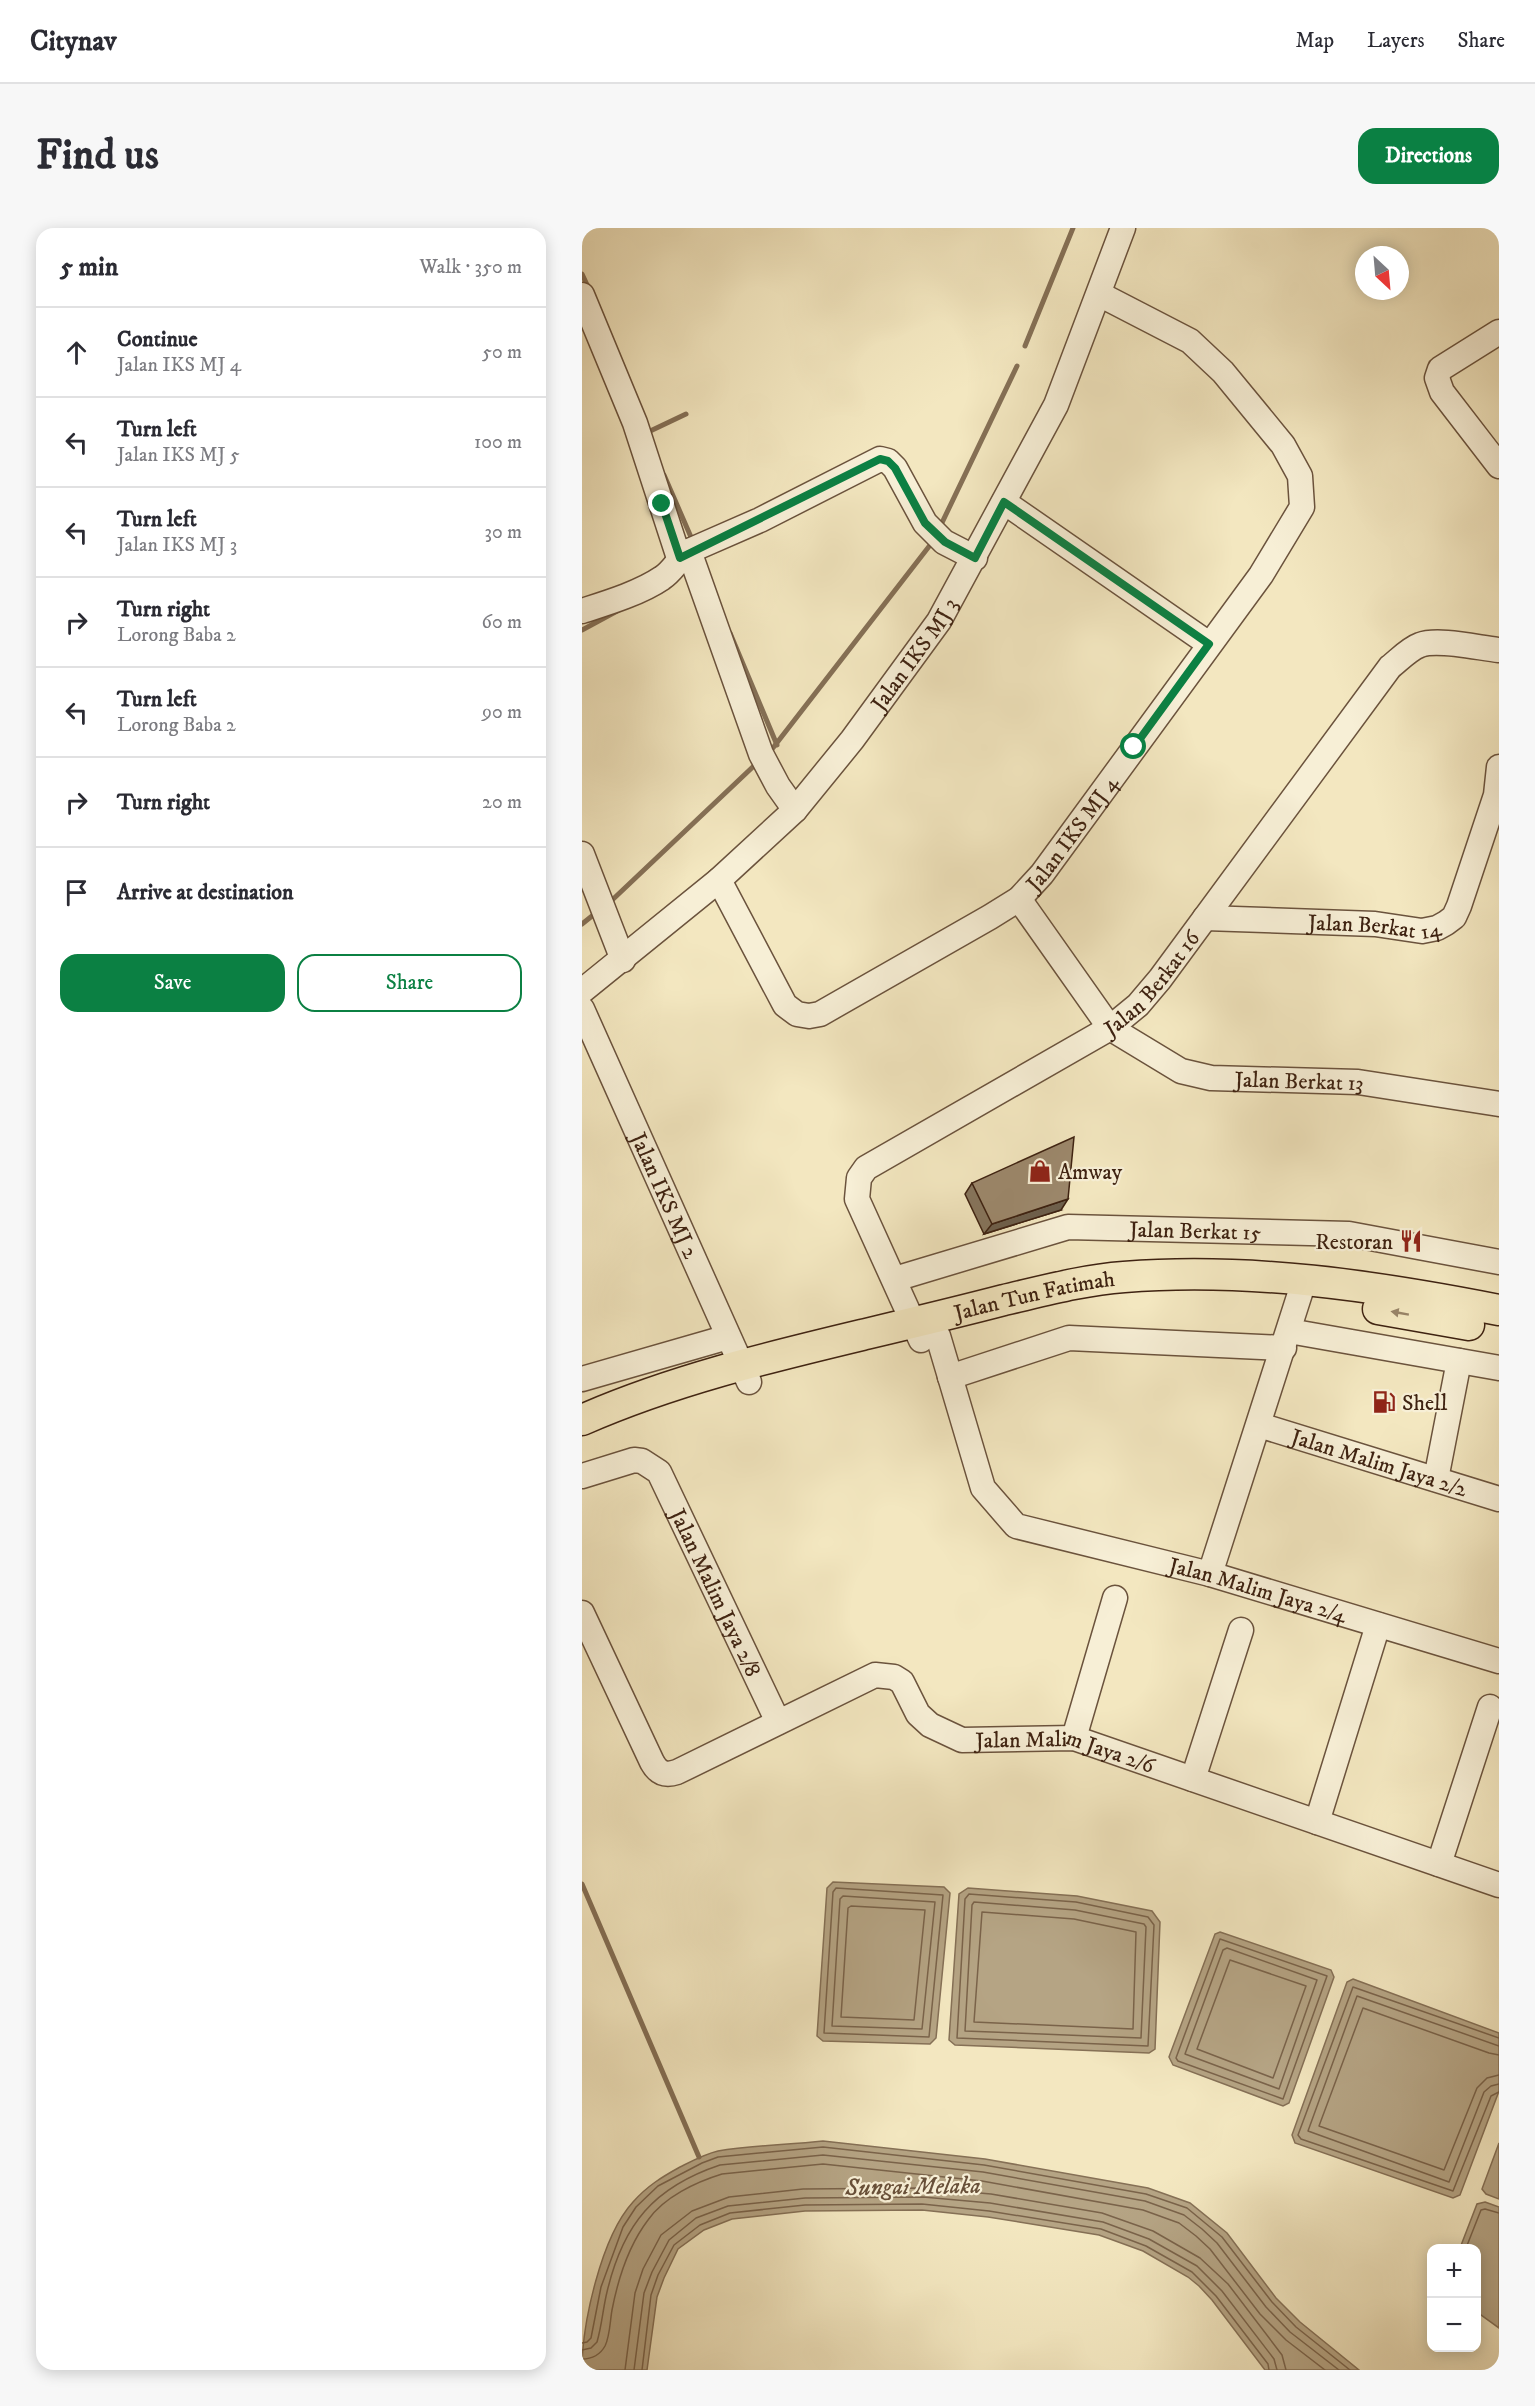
<!DOCTYPE html>
<meta charset="utf-8">
<style>
body{margin:0;font-family:"IM FELL DW Pica",serif;background:#f7f7f7;color:#2b2b33}
.controls{position:absolute;right:18px;bottom:18px;display:grid;overflow:hidden;border-radius:12px;box-shadow:0 3px 15px #0003}
.controls button{width:54px;height:54px;display:grid;place-items:center;padding:0;border:0;border-bottom:2px solid #e1e1e2;background:#fff;color:#2b2b33;font:30px sans-serif}
.compass{position:absolute;left:773px;top:18px;width:54px;height:54px;border-radius:50%;background:#fff;box-shadow:0 3px 15px #0003;rotate:154deg}
.stop{position:absolute;width:18px;height:18px;margin:-14px;border:4px solid #0b8043;border-radius:50%;background:#fff}
.stop.end{background:#0b8043;border-color:#fff;box-shadow:0 2px 6px #0008}
.list{margin:0;padding:0;list-style:none}
h2{display:flex;justify-content:space-between;align-items:center;height:78px;margin:0;padding:0 24px;font-size:26px}
h2 small{font-size:20px;font-weight:400;color:#7c7c81}
.list li{display:grid;grid-template-columns:39px 1fr auto;gap:18px;align-items:center;box-sizing:border-box;height:90px;padding:0 24px;border-top:2px solid #e1e1e2}
.list b{display:block;font-size:22px;white-space:nowrap}
.list p{margin:0;font-size:20px;white-space:nowrap;color:#7c7c81}
.list em{font-size:20px;font-style:normal;color:#7c7c81}
.actions{display:flex;gap:12px;padding:18px 24px}
.actions a{flex:1;padding:14px 0;border:2px solid #0b8043;border-radius:18px;text-align:center;font-size:21px;color:#0b8043}
.actions .main{background:#0b8043;color:#fff}
.icon{flex:none;width:33px;height:33px;fill:none;stroke:currentColor;stroke-width:2;stroke-linecap:round;stroke-linejoin:round}
.map{position:relative;flex:none;width:917px;height:2142px;overflow:hidden;border-radius:18px}
header{display:flex;align-items:center;gap:36px;box-sizing:border-box;height:84px;padding:0 30px;background:#fff;border-bottom:2px solid #e1e1e2}
header strong{font-size:28px}
nav{display:flex;gap:33px;margin-inline-start:auto;font-size:21px}
.intro{display:flex;align-items:center;justify-content:space-between;box-sizing:border-box;height:144px;padding:0 36px}
h1{margin:0;font-size:42px}
.button{padding:15px 27px;border-radius:18px;background:#0b8043;color:#fff;font-size:21px;font-weight:700}
main{display:flex;gap:36px;padding:0 36px}
aside{flex:1;background:#fff;border-radius:18px;box-shadow:0 3px 15px #0003}
.map>svg:first-child{display:block}
.water{fill:#b5a484;stroke:#857056;stroke-width:1.5}
.lines{fill:none;stroke-linecap:round;stroke-linejoin:round}
.shore{stroke:#7a634a;stroke-width:1.5}
.stream{stroke:#857056;stroke-width:5}
.minor-casing{stroke:#6b533d;stroke-width:27}
.major-casing{stroke:#3e2211;stroke-width:33}
.minor{stroke:#f7efd6;stroke-width:24}
.major{stroke:#f3e7c0;stroke-width:30}
.wall{fill:#86755d;stroke:#3e2211;stroke-width:1.5}
.shaded-wall{fill:#6d5f4c;stroke:#3e2211;stroke-width:1.5}
.building{fill:#9c886c;stroke:#3e2211;stroke-width:1.5}
.oneway{fill:#988468}
.route{stroke:#0b8043;stroke-width:8}
.labels{text-anchor:middle;stroke-width:4.5;stroke-linejoin:round;paint-order:stroke}
.street-label{font-size:22px;fill:#3e2211;stroke:#f7efd6}
.poi-label{font-size:22px;fill:#3e2211;stroke:#f7efd6;text-anchor:start}
.water-label{font-size:24px;font-style:italic;fill:#685039;stroke:#f7efd6}
</style>
<header>
<strong>Citynav</strong>
<nav><a>Map</a><a>Layers</a><a>Share</a></nav>
</header>
<div class="intro"><h1>Find us</h1><a class="button">Directions</a></div>
<main>
<aside>
<h2>5 min<small>Walk · 350 m</small></h2>
<ul class="list">
<li><svg class="icon" aria-label="ahead" viewBox="0 0 24 24"><path d="M12 20V5M6 11l6-6 6 6"/></svg><div><b>Continue</b><p>Jalan IKS MJ 4</p></div><em>50 m</em></li>
<li><svg class="icon" aria-label="left" viewBox="0 0 24 24"><path d="M17 20v-9H6M10 6l-5 5 5 5"/></svg><div><b>Turn left</b><p>Jalan IKS MJ 5</p></div><em>100 m</em></li>
<li><svg class="icon" aria-label="left" viewBox="0 0 24 24"><path d="M17 20v-9H6M10 6l-5 5 5 5"/></svg><div><b>Turn left</b><p>Jalan IKS MJ 3</p></div><em>30 m</em></li>
<li><svg class="icon" aria-label="right" viewBox="0 0 24 24"><path d="M7 20v-9h11M14 6l5 5-5 5"/></svg><div><b>Turn right</b><p>Lorong Baba 2</p></div><em>60 m</em></li>
<li><svg class="icon" aria-label="left" viewBox="0 0 24 24"><path d="M17 20v-9H6M10 6l-5 5 5 5"/></svg><div><b>Turn left</b><p>Lorong Baba 2</p></div><em>90 m</em></li>
<li><svg class="icon" aria-label="right" viewBox="0 0 24 24"><path d="M7 20v-9h11M14 6l5 5-5 5"/></svg><div><b>Turn right</b></div><em>20 m</em></li>
<li><svg class="icon" aria-label="arrive" viewBox="0 0 24 24"><path d="M6 21V4h12l-3 4 3 4H6"/></svg><div><b>Arrive at destination</b></div></li>
</ul>
<div class="actions"><a class="main">Save</a><a>Share</a></div>
</aside>
<div class="map">
<svg width="917" height="2142" viewBox="0 0 917 2142">
<rect width="100%" height="100%" fill="#f3e7c0"/>
<filter id="stains"><feTurbulence type="fractalNoise" baseFrequency=".00333" numOctaves="4"/><feColorMatrix values="0 0 0 0 .2 0 0 0 0 .09 0 0 0 0 .02 0 0 0 .5 -.17"/></filter>
<radialGradient id="worn" r=".72"><stop offset=".6" stop-color="#630" stop-opacity="0"/><stop offset="1" stop-color="#630" stop-opacity=".3"/></radialGradient>
<!-- water -->
<g class="water">
<path d="M251,1654L362,1659L368,1665L354,1810L348,1816L241,1813L235,1808L245,1660Z"/>
<path d="M386,1660L495,1668L570,1683L578,1694L573,1821L567,1825L373,1817L367,1812L377,1666Z"/>
<path d="M638,1704L749,1742L752,1749L707,1875L701,1878L591,1837L587,1829L633,1706Z"/>
<path d="M771,1751L917,1805V1863L878,1967L871,1970L713,1915L710,1907L765,1754Z"/>
<path d="M241,1913L403,1931L566,1960L608,1975L645,2005L694,2070L718,2094L777,2142H683L630,2072L617,2058L606,2049L561,2023L517,2007L406,1989L340,1982L223,1983L150,1991L122,2002L96,2021L82,2050L75,2069L65,2142H0C0,2096 19,2009 51,1974C65,1958 80,1949 98,1939C110,1933 123,1926 136,1923C170,1917 206,1917 241,1913Z"/>
<path d="M917,1915V1971L904,1966L900,1961Z"/>
<path d="M903,1974L917,1979V2100L895,2084L894,2020H878L895,1976Z"/>
</g>
<g class="lines">
<!-- shore -->
<g class="shore">
<path d="M254,1660L361,1667L347,1809L242,1805L251,1664Z"/>
<path d="M387,1666L494,1674L566,1689L572,1697L566,1818L375,1810L383,1671Z"/>
<path d="M261,1668L353,1674L340,1801L250,1798L258,1671Z"/>
<path d="M392,1674L493,1682L562,1696L564,1699L559,1810L383,1803L390,1677Z"/>
<path d="M269,1678L343,1682L332,1792L259,1789L266,1680Z"/>
<path d="M400,1684L492,1691L554,1704L551,1801L392,1794Z"/>
<path d="M638,1711L745,1748L701,1871L596,1833L594,1830Z"/>
<path d="M645,1720L735,1752L697,1861L603,1826L641,1722Z"/>
<path d="M648,1732L724,1758L691,1850L615,1821Z"/>
<path d="M917,1810L771,1759L716,1907L719,1911L871,1963L909,1868L917,1864"/>
<path d="M917,1818L775,1768L726,1903L867,1954L902,1864L909,1858L917,1856"/>
<path d="M917,1827L907,1825L781,1780L737,1898L862,1942L895,1860L905,1850L917,1847"/>
<path d="M884,2020L899,1982L903,1981L917,1985"/>
<path d="M0,2115L5,2114L9,2110L19,2059L41,1999L54,1979L76,1958L120,1935L136,1929L241,1919L402,1937L564,1966L605,1980L640,2009L690,2074L714,2099L768,2142"/>
<path d="M0,2122L9,2120L15,2114C20,2097 21,2080 25,2064C41,1996 72,1959 138,1937L241,1927L401,1944L563,1973L602,1987L620,2001L635,2015L684,2079L708,2104L757,2142"/>
<path d="M0,2131C10,2131 18,2127 23,2118C28,2108 28,2093 30,2082C36,2051 47,2017 66,1992C82,1969 114,1954 140,1946L241,1936L400,1953L561,1982L597,1995L614,2008L628,2021L678,2086L704,2112L743,2142"/>
<path d="M43,2142L53,2065L61,2041L79,2007L110,1983L147,1969L221,1961L340,1960L409,1966L520,1985L571,2003L618,2030L646,2056L700,2127L704,2142"/>
<path d="M52,2142L62,2065L70,2044L87,2012L114,1990L146,1978L223,1970L341,1969L408,1975L521,1994L567,2011L615,2038L640,2063L692,2131L695,2142"/>
<path d="M60,2142L69,2067L76,2047L92,2017L118,1997L148,1985L223,1977L340,1976L407,1983L519,2001L564,2018L610,2044L634,2068L686,2136L687,2142"/>
</g>
<!-- stream -->
<g class="stream">
<path d="M0,46L7,61"/>
<path d="M443,118L491,0"/>
<path d="M64,205L104,186"/>
<path d="M82,247L112,316"/>
<path d="M357,301L435,138"/>
<path d="M0,402L37,382"/>
<path d="M148,405L195,517"/>
<path d="M187,525L352,312"/>
<path d="M27,675L175,535"/>
<path d="M0,696L15,684"/>
<path d="M0,1656L117,1929"/>
</g>
<!-- minor casing -->
<g class="minor-casing">
<g id="minor">
<path d="M0,67L53,195L97,330"/>
<path d="M917,104L858,141L855,150L860,164L917,238"/>
<path d="M422,274L627,416"/>
<path d="M107,323L179,526L196,558L213,582"/>
<path d="M0,383C25,375 58,365 80,350C91,343 96,331 107,323L178,292L298,231L306,233L313,240L343,295L362,314L393,330"/>
<path d="M0,626L41,732"/>
<path id="s1" d="M137,652L203,777L215,786L227,788L238,786L408,689L437,671L460,646L679,347L720,279L718,248L701,217L641,144L608,113L517,66"/>
<path id="s2" d="M437,671L528,800L599,843L629,850L776,854L917,876"/>
<path id="s3" d="M623,690L793,696L840,703L855,700L864,695L872,689L877,678L914,567L917,539"/>
<path id="s4" d="M0,763L137,652L213,582L270,512L357,393L474,177L541,0"/>
<path id="s5" d="M0,781L167,1154"/>
<path id="s6" d="M313,1051L486,999L767,1006L917,1034"/>
<path d="M707,1103L917,1140"/>
<path id="s7" d="M356,1108L401,1260L434,1298L628,1346L917,1433"/>
<path id="s8" d="M339,1112L275,971L277,950L284,940L528,800L556,777L578,751L808,439C817,432 827,421 838,417C856,410 897,420 917,422"/>
<path d="M368,1149L487,1110L702,1120"/>
<path d="M0,1151L146,1109"/>
<path id="s9" d="M677,1197L917,1271"/>
<path id="s10" d="M0,1248L52,1232L60,1233L77,1244L196,1494"/>
<path d="M854,1251L877,1133"/>
<path d="M628,1346L722,1053"/>
<path id="s11" d="M0,1385L70,1534C76,1545 83,1548 95,1544L293,1447L312,1449L320,1454L336,1486L348,1497L380,1512L492,1510L917,1657"/>
<path d="M492,1510L533,1370"/>
<path d="M611,1551L659,1402"/>
<path d="M735,1594L796,1397"/>
<path d="M857,1636L908,1479"/>
</g>
</g>
<!-- major casing -->
<g class="major-casing">
<g id="major">
<path d="M796,1081L887,1097"/>
<path id="s12" d="M0,1192C91,1152 188,1129 284,1106C330,1095 376,1084 422,1072C461,1063 501,1052 542,1049C667,1039 795,1058 917,1082"/>
</g>
</g>
<!-- minor -->
<use href="#minor" class="minor"/>
<!-- major -->
<use href="#major" class="major"/>
</g>
<!-- wall -->
<path class="wall" d="M390,955L479,982L402,1006L383,966Z"/>
<!-- shaded-wall -->
<path class="shaded-wall" d="M486,971L479,982L402,1006L410,996Z"/>
<!-- building -->
<path class="building" d="M492,909L486,971L410,996L390,955Z"/>
<!-- one-way arrows -->
<defs><path id="oneway-solid" d="M-6-.8H1V-3.2L6.5 0L1 3.2V.8H-6Z" transform="scale(1.5)"/></defs>
<use class="oneway" href="#oneway-solid" transform="translate(818 1085) rotate(-170)"/>
<g class="lines">
<!-- route -->
<path class="route" d="M80,276L98,330L298,231L306,233L313,240L343,295L363,314L393,330L422,274L627,416L552,519"/>
</g>
<!-- icons -->
<defs>
<g id="shop-bare" transform="scale(1.8)"><path d="M-5-2.5h2.3a2.7 3.5 0 0 1 5.4 0H5L5.5 6h-11ZM-1.5-2.5h3a1.5 2.3 0 0 0-3 0Z" fill="#8f2418" stroke="#f7efd6" stroke-width="2.5" paint-order="stroke"/></g>
<g id="restaurant-bare" transform="scale(1.8)"><path d="M-5-6h1v4h1v-4h1v4h1v-4h1v5L-1.5 .5V6h-2V.5L-5-1ZM5-6V6H3V1.5H1.5Q1.5-4 5-6Z" fill="#8f2418" stroke="#f7efd6" stroke-width="2.5" paint-order="stroke"/></g>
<g id="fuel-bare" transform="scale(1.8)"><path d="M-5.5-6h7V0h2V4h1.3V-2.5L3-4.5l.8-.8L6-3V5H2.5V1h-1V6h-7ZM-4.2-4.7v3.2H.2V-4.7Z" fill="#8f2418" stroke="#f7efd6" stroke-width="2.5" paint-order="stroke"/></g>
</defs>
<g fill-rule="evenodd">
<use href="#shop-bare" x="458" y="943"/>
<use href="#restaurant-bare" x="829" y="1013"/>
<use href="#fuel-bare" x="802" y="1174"/>
</g>
<g class="labels">
<!-- street labels -->
<g class="street-label">
<text dy="8" stroke="none"><textPath href="#s4" startOffset="476">Jalan IKS MJ 3</textPath></text>
<text dy="8" stroke="none"><textPath href="#s1" startOffset="494">Jalan IKS MJ 4</textPath></text>
<text dy="8" stroke="none"><textPath href="#s3" startOffset="170">Jalan Berkat 14</textPath></text>
<text dy="8" stroke="none"><textPath href="#s8" startOffset="531">Jalan Berkat 16</textPath></text>
<text dy="8" stroke="none"><textPath href="#s2" startOffset="360">Jalan Berkat 13</textPath></text>
<text dy="8" stroke="none"><textPath href="#s5" startOffset="204">Jalan IKS MJ 2</textPath></text>
<text dy="8" stroke="none"><textPath href="#s6" startOffset="308">Jalan Berkat 15</textPath></text>
<text dy="8" stroke="none"><textPath href="#s12" startOffset="470">Jalan Tun Fatimah</textPath></text>
<text dy="8" stroke="none"><textPath href="#s9" startOffset="126">Jalan Malim Jaya 2/2</textPath></text>
<text dy="8" stroke="none"><textPath href="#s7" startOffset="459">Jalan Malim Jaya 2/4</textPath></text>
<text dy="8" stroke="none"><textPath href="#s10" startOffset="216">Jalan Malim Jaya 2/8</textPath></text>
<text dy="8" stroke="none"><textPath href="#s11" startOffset="636">Jalan Malim Jaya 2/6</textPath></text>
</g>
<!-- poi labels -->
<g class="poi-label">
<text x="476" y="951">Amway</text>
<text x="811" y="1021" text-anchor="end">Restoran</text>
<text x="820" y="1182">Shell</text>
</g>
<!-- water labels -->
<g class="water-label">
<text transform="translate(331 1958) rotate(-1)" y="8">Sungai Melaka</text>
</g>
</g>
<rect width="100%" height="100%" filter="url(#stains)"/>
<rect width="100%" height="100%" fill="url(#worn)"/>
</svg>
<div class="controls">
<button>+</button>
<button>−</button>
</div>
<svg class="compass" viewBox="-18 -18 36 36"><path d="M0-13l5 13h-10z" fill="#e53935"/><path d="M0 13l5-13h-10z" fill="#7c7c81"/></svg>
<div class="stop" style="left:552px;top:519px"></div>
<div class="stop end" style="left:80px;top:276px"></div>
</div>
</main>
